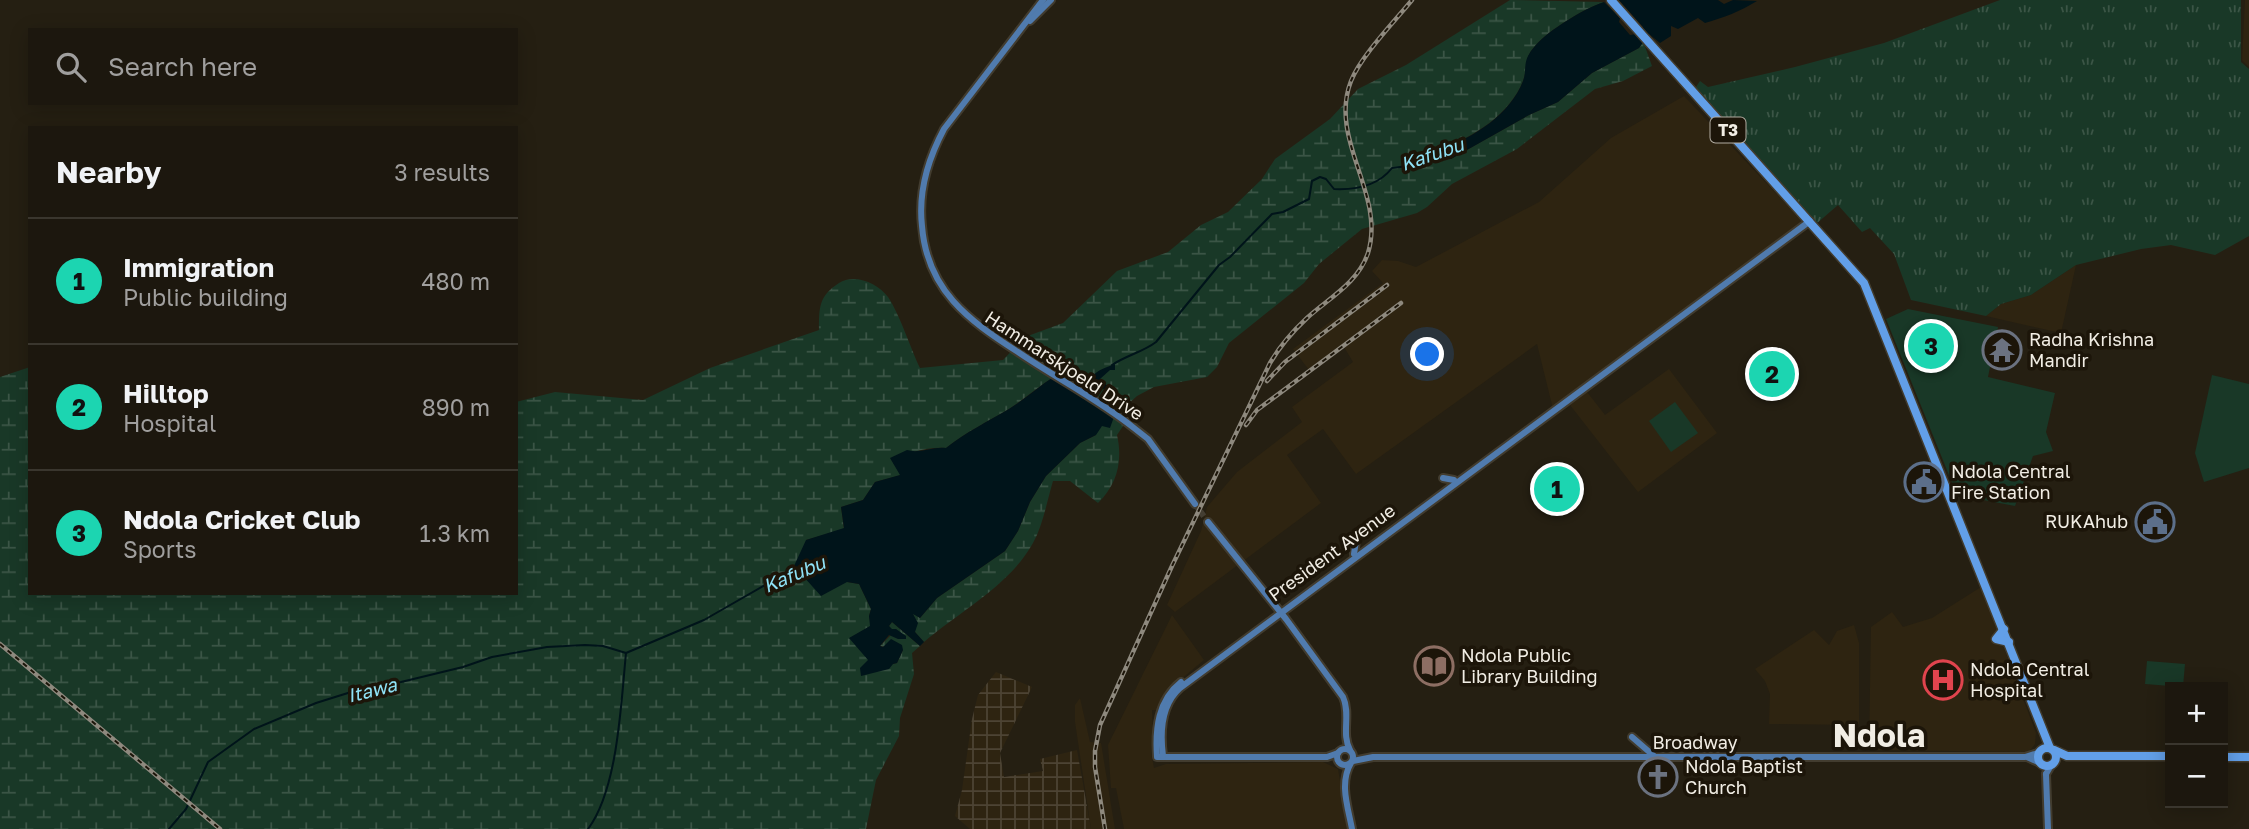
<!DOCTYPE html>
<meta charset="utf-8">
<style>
body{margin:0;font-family:"Golos Text",sans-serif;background:#29241c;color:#f1f3f6}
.controls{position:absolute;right:21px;bottom:21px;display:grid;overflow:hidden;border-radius:0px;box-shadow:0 4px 18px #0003}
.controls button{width:63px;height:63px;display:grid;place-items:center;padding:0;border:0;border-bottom:2px solid #3a362e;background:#1c170e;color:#f1f3f6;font:35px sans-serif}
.you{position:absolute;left:1428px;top:355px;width:24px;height:24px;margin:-18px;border:5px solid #fff;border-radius:50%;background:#1a73e8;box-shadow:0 0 0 10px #1a73e833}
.badge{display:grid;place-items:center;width:46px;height:46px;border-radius:50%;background:#1cd5b1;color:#111;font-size:23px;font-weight:700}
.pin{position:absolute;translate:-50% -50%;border:4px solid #fff;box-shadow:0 2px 7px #0006}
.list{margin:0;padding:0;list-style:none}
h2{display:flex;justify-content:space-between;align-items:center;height:91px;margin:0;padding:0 28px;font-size:30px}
h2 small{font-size:23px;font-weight:400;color:#a09f9e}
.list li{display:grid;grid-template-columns:46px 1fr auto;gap:21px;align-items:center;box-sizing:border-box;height:126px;padding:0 28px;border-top:2px solid #3a362e}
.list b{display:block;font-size:26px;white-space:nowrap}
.list p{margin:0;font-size:23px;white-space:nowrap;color:#a09f9e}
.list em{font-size:23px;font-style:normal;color:#a09f9e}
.icon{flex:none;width:38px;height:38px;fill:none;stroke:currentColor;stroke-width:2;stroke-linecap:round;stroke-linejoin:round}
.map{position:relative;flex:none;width:2249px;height:829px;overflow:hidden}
.search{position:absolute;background:#1c170e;box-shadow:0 4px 18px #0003;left:28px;top:28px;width:490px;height:77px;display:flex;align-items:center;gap:18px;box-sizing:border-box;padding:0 24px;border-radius:0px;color:#a09f9e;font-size:26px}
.panel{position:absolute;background:#1c170e;box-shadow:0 4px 18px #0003;left:28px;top:126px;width:490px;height:469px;border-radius:0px}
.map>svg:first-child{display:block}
.built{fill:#2e2411}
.industrial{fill:url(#industrial-grid)}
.grass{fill:url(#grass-tufts)}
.wetland{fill:url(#wetland-marsh)}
.green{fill:#193827}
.water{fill:#00141a}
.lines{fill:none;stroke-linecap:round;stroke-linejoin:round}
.stream{stroke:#00141a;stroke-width:2}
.secondary-tunnel{stroke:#443e32;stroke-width:6;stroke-dasharray:6 3;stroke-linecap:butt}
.secondary-casing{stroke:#423c2f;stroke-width:10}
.trunk-casing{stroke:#423c2f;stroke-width:11}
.secondary{stroke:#507bae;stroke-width:6}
.trunk{stroke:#629fe8;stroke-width:8}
.rail-casing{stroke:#8e897e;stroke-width:4.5}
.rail{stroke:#1c1509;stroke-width:2;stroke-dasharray:5;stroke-linecap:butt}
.labels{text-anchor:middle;stroke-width:7;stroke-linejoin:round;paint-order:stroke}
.shield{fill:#1c1509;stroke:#b1aca2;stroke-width:2}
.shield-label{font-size:16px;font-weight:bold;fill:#f1ede4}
.poi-label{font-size:18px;fill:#f1ede4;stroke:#1c1509;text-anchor:start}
.street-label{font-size:18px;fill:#f1ede4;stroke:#1c1509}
.water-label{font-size:19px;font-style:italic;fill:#8fe2f7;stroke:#1c1509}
.town-label{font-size:32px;font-weight:bold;fill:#f1ede4;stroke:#1c1509}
</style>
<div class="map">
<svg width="2249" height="829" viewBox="0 0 2249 829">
<defs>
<pattern id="industrial-grid" width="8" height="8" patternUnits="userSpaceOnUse" patternTransform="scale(1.75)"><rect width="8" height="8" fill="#2e2411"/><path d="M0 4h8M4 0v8" fill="none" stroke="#4d4434"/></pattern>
<pattern id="grass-tufts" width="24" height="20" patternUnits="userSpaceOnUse" patternTransform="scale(1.75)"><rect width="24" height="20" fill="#193827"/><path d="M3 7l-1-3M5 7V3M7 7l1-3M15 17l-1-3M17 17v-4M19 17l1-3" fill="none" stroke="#3b5546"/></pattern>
<pattern id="wetland-marsh" width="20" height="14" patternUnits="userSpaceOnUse" patternTransform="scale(1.75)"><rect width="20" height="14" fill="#193827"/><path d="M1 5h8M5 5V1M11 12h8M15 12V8" fill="none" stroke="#3b5546"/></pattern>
</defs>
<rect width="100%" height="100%" fill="#251f12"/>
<!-- built -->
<g class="built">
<path d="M2245,0H2249V67L2242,60Z"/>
<path d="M1684,96L1804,223L1553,409L1537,344L1356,474L1323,429L1287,455L1321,503L1175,612L1167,605L1201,531L1207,507L1237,472L1302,422L1292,407L1353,362L1344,347L1309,370L1293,349L1383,283L1372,271L1382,260L1398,261L1416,267L1539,202L1611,138Z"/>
<path d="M2076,265L2061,333L1986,316L2001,304L2031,295Z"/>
<path d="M1669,369L1717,433L1638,492L1570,405L1587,392L1605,415Z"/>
<path d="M1981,587L2036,733L2035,744L2029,752L1869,750L1871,627L1892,612L1903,627L1932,618Z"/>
<path d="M1172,615L1204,660L1167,691L1157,710H1152L1153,735L1151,752L1154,768L1166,764L1323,762L1338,769L1348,829H1124L1116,788H1111L1108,745Z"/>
<path d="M1854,625L1859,643V725L1769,724L1770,694L1765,681L1755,669L1814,630L1829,645L1837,631Z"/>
<path d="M1080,698L1090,742L1101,743L1115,829H1091L1075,722V705Z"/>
</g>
<!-- industrial -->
<path class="industrial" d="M996,672L1032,687L1000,753L1004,777L1043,771L1040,759L1077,750L1091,829H970L955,816L962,790L972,719L978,695Z"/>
<!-- grass -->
<path class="grass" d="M2000,0H2241V62L2249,69V236L2215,255L2171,245L2141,249L2076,265L2031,295L2001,304L1986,316L1911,300L1894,254L1870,228L1862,232L1838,205L1816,224L1697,90L1696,87L1700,81L1708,87L1795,67L1884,43Z"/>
<!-- wetland -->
<path class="wetland" d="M1510,0L1604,2C1583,9 1549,30 1535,46C1523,59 1528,68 1523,81C1510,114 1473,138 1441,148L1443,160L1451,159L1529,115L1558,102L1592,73L1639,48L1643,41L1652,66L1623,81L1595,89L1517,149L1452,184L1427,207L1417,213L1362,229L1319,264L1304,283L1229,343L1217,367L1207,377L1154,387L1137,396L1127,405L1119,418L1123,426L1117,435C1123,461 1117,485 1098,503L1070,481H1053C1047,501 1043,525 1033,543C1009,586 960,611 924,642L915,632L913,613L920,618L937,598L1005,551L1018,531L1030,502L1046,476L1080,443L1096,435L1055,376C1039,386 1023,400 1009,409C987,422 966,432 946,448C929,446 908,453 891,459L901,475L875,482L863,500L841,507L844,529L806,540L847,582L859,584L871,609L869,616L871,626L850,638L893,664L897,663L903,650L880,646L897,629L892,630L889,626L892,622L920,646L912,653L914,674L900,718L899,736L876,780L866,829H0V377L30,367V593H516V402L555,392L643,400L710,368L819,330C819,307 819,296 839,283C854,273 878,283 888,297C900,315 910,347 920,368L1003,360L1025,337L1063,323L1117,271L1168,252L1201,225L1228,212L1262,179L1275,159L1330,119L1358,89L1406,65Z"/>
<!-- green -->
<g class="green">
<path d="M1908,309L1998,327L1988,377L2055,393L2046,432L2053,451L2033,456L2015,506L1957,495L1886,319Z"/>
<path d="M2212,375L2249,384V468L2204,482L2195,453Z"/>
<path d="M1675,402L1698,433L1671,452L1649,421Z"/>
<path d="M2147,661L2185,664L2183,687L2145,684Z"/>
</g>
<!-- water -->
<g class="water">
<path d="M1619,0H1718L1724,4L1733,0L1757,1C1741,11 1723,18 1705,23L1698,18L1678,29L1671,26V36L1660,43L1649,34L1639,48L1592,73L1558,102L1529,115L1458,155L1451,159H1440L1438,151L1441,148C1473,139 1511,113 1523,81C1528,67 1521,62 1535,46C1549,30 1583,9 1604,2L1620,18L1619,22L1630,35L1637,34L1643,27Z"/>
<path d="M1115,364V370H1110L1100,379L1121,398L1119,407L1115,410L1113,409L1115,397L1101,387L1094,392L1084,389C1092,373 1098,370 1115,364Z"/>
<path d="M1055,376L1115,414L1110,428L1102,426L1096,435L1080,443L1046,476L1030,502L1018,531L1005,551L937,598L920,618L913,614L918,623L915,632L924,642L920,646L892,622L889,626L892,629H896L906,636V639H898L889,635L880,646L883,647L891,639L902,645L903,650L897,663L893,664L889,669L861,676L860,668L868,660L849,638L870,626L869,616L871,609L859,584L847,582L821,596L794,566L806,540L844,528L841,507L863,500L875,482L900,475L890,458L907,450C920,454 933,446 946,448C966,432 987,422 1009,409C1024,400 1039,386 1055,376Z"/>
</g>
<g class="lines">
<!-- stream -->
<g class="stream">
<path d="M1112,365C1127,355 1143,352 1156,342L1219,265L1230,257L1272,214L1283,212L1309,199L1312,181L1320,177L1326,179L1334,189C1356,190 1378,186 1392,168L1416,165L1438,152"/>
<path d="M169,829L186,809L208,762L254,729L316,703L367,687L401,682L463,667L492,657L547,647L585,645L603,646L626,653"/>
<path d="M588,829C618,789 621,703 626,653L704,620L779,577L798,571"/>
</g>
<!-- secondary-tunnel -->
<path class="secondary-tunnel" d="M1195,504L1208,522"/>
<!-- secondary casing -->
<g class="secondary-casing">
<g id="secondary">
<path d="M1043,0L944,129C928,159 918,191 922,226C927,290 968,320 1018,352C1056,378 1098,399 1134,428L1148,439L1195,504"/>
<path d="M1030,21L1051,0"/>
<path d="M1443,478L1454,480"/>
<path d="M1208,522L1286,619L1343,697C1351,714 1341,734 1350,750"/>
<path d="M1354,554L1356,541"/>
<path d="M1181,682C1158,700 1155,729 1157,757H1327L1338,753"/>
<path d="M1632,737L1654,756"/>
<circle cx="1345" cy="757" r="8"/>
<path d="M1163,756C1160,733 1161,705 1180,688L1810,221"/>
<path d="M2027,757L2038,762"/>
<path d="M1353,761L1373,757H2025L2038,753"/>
<path d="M1351,763C1339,783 1348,807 1352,829"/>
<path d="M2046,774L2048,829"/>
<path d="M2046,774L2052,764"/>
</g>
</g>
<!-- trunk casing -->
<g class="trunk-casing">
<g id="trunk">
<path d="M1611,0L1864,283L2050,748"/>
<path d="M2004,629L1996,639L2009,642"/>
<circle cx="2047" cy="757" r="9"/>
<path d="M2054,750L2067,756H2170"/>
<path d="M2223,757H2249"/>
</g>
</g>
<!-- secondary -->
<use href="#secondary" class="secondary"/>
<!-- trunk -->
<use href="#trunk" class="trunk"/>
<!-- rail casing -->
<g class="rail-casing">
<g id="rail">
<path d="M1267,381L1285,362L1387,285"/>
<path d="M1246,425L1257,410L1401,303"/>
<path d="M0,644L220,829"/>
<path d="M1105,829L1095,767V751L1100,725L1172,566L1270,363C1280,346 1292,332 1307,318C1329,298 1358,283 1368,253C1386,194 1328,140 1351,81C1361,56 1394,22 1412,0"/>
</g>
</g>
<!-- rail -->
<use href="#rail" class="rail"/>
</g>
<!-- icons -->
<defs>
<g id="temple-ring" transform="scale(2.0125)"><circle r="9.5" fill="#1c1509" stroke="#6b7280" stroke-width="1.5"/><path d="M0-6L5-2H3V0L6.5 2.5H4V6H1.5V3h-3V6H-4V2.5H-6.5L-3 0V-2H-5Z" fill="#6b7280"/></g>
<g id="civic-ring" transform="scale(2.0125)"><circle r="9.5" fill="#1c1509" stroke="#5c6f8a" stroke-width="1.5"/><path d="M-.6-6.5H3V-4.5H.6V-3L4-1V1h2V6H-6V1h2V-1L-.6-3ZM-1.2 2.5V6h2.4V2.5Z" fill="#5c6f8a"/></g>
<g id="library-ring" transform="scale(2.0125)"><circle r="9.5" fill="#1c1509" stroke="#8d6e63" stroke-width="1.5"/><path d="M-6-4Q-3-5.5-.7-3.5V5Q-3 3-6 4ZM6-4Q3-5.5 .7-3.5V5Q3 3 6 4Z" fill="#8d6e63"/></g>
<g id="hospital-ring" transform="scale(2.0125)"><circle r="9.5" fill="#1c1509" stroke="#e0444e" stroke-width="1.5"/><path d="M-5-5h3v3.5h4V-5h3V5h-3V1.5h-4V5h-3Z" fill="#e0444e"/></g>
<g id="church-ring" transform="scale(2.0125)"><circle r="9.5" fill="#1c1509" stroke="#6b7280" stroke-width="1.5"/><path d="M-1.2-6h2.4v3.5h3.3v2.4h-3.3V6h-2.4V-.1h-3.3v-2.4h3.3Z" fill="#6b7280"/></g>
</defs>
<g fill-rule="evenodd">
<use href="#temple-ring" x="2002" y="350"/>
<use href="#civic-ring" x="1924" y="482"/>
<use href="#civic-ring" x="2155" y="522"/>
<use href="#library-ring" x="1434" y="666"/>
<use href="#hospital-ring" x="1943" y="680"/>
<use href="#church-ring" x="1658" y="777"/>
</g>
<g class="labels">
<!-- shield labels -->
<rect class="shield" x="1710.5" y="117.5" width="35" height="25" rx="5"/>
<g class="shield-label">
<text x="1728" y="136">T3</text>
</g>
<!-- poi labels -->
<g class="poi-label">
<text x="2029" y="346">Radha Krishna<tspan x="2029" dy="21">Mandir</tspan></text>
<text x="1951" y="478">Ndola Central<tspan x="1951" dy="21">Fire Station</tspan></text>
<text x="2128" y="528" text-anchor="end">RUKAhub</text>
<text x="1461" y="662">Ndola Public<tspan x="1461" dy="21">Library Building</tspan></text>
<text x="1970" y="676">Ndola Central<tspan x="1970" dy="21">Hospital</tspan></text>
<text x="1685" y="773">Ndola Baptist<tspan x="1685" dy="21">Church</tspan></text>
</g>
<!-- street labels -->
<g class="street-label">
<text transform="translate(1064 366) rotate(33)" y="6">Hammarskjoeld Drive</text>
<text transform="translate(1332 553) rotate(-36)" y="6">President Avenue</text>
<text x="1695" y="749">Broadway</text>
</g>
<!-- water labels -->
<g class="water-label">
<text transform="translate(1432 154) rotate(-19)" y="7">Kafubu</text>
<text transform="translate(794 574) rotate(-23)" y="7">Kafubu</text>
<text transform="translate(372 690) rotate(-14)" y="7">Itawa</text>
</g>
<!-- town labels -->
<g class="town-label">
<text x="1879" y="747">Ndola</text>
</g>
</g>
</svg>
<div class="controls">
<button>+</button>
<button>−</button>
</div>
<div class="you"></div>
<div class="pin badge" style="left:1557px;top:489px">1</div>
<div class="pin badge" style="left:1772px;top:374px">2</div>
<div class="pin badge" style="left:1931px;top:346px">3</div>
<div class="search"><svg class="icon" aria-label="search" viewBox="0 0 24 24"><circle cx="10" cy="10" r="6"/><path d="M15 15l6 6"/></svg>Search here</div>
<section class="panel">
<h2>Nearby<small>3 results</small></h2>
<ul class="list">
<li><span class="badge">1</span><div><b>Immigration</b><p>Public building</p></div><em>480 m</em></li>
<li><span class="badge">2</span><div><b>Hilltop</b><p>Hospital</p></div><em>890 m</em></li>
<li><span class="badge">3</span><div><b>Ndola Cricket Club</b><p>Sports</p></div><em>1.3 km</em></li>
</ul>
</section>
</div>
